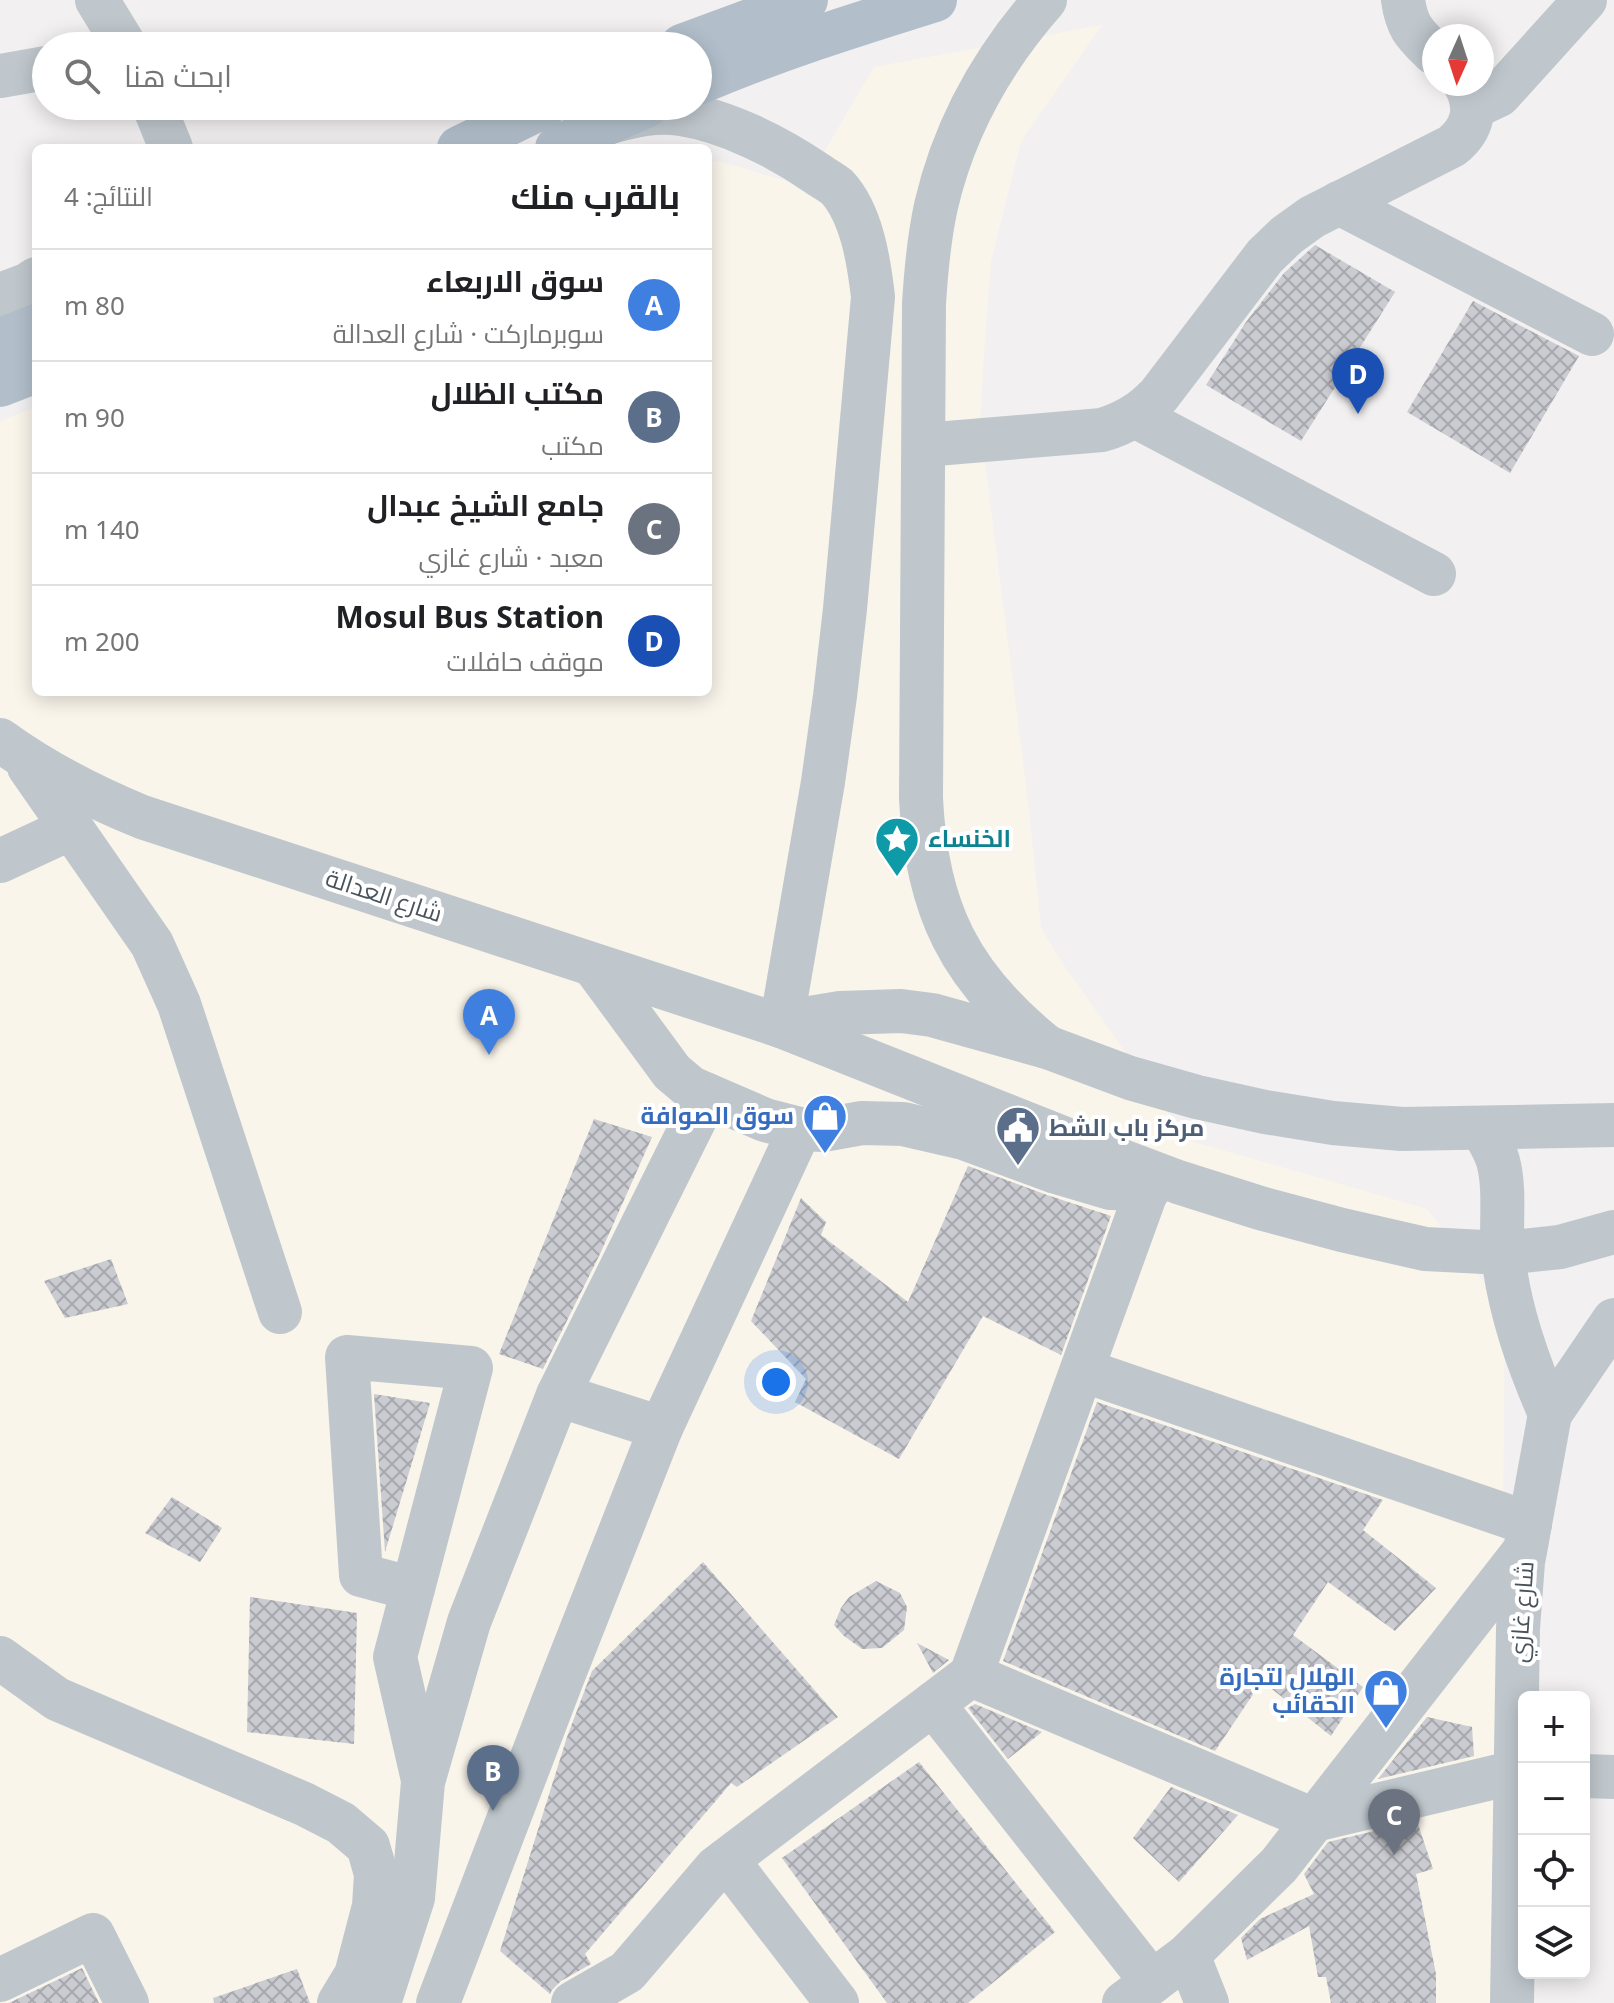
<!DOCTYPE html>
<html lang="ar">
<meta charset="utf-8">
<style>
body{margin:0;font-family:"Noto Sans",Cairo,sans-serif;background:#f2f2f2;color:#202124;direction:rtl}
.controls{position:absolute;right:24px;bottom:24px;display:grid;overflow:hidden;border-radius:12px;box-shadow:0 4px 20px #0003}
.controls button{width:72px;height:72px;display:grid;place-items:center;padding:0;border:0;border-bottom:2px solid #e0e0e0;background:#fff;color:#202124;font:40px sans-serif}
.compass{position:absolute;left:1422px;top:24px;width:72px;height:72px;border-radius:50%;background:#fff;box-shadow:0 4px 20px #0003;rotate:183deg}
.you{position:absolute;left:776px;top:1382px;width:28px;height:28px;margin:-20px;border:6px solid #fff;border-radius:50%;background:#1a73e8;box-shadow:0 0 0 12px #1a73e833}
.badge{display:grid;place-items:center;width:52px;height:52px;border-radius:50%;background:#2d77ce;color:#fff;font-size:26px;font-weight:700}
.pin{position:absolute;translate:-50% -66px;filter:drop-shadow(0 2px 4px #0008)}
.pin::after{content:'';position:absolute;top:42px;width:28px;height:24px;background:inherit;clip-path:polygon(0 0,100% 0,50% 100%)}
.list{margin:0;padding:0;list-style:none}
h2{display:flex;justify-content:space-between;align-items:center;height:104px;margin:0;padding:0 32px;font-size:34px}
h2 small{font-size:26px;font-weight:400;color:#757577}
.list li{display:grid;grid-template-columns:52px 1fr auto;gap:24px;align-items:center;box-sizing:border-box;height:112px;padding:0 32px;border-top:2px solid #e0e0e0}
.list b{display:block;font-size:30px;white-space:nowrap}
.list p{margin:0;font-size:26px;white-space:nowrap;color:#757577}
.list em{font-size:26px;font-style:normal;color:#757577}
.icon{flex:none;width:44px;height:44px;fill:none;stroke:currentColor;stroke-width:2;stroke-linecap:round;stroke-linejoin:round}
.map{position:relative;flex:none;width:1614px;height:2003px;overflow:hidden;direction:ltr}
.search{position:absolute;background:#fff;box-shadow:0 4px 20px #0003;left:32px;top:32px;width:680px;height:88px;display:flex;align-items:center;gap:20px;box-sizing:border-box;padding:0 28px;border-radius:44px;color:#757577;font-size:30px}
.panel{position:absolute;background:#fff;box-shadow:0 4px 20px #0003;left:32px;top:144px;width:680px;height:552px;border-radius:12px;direction:rtl}
.map>svg:first-child{display:block}
.commercial{fill:#faf5eb}
.building{fill:url(#building-cross-hatch)}
.lines{fill:none;stroke-linecap:round;stroke-linejoin:round}
.minor{stroke:#bfc7cd;stroke-width:44}
.major{stroke:#b2bfcb;stroke-width:44}
.labels{text-anchor:middle;stroke-width:8;stroke-linejoin:round;paint-order:stroke}
.culture-label{font-size:24px;font-weight:bold;fill:#0d838f;stroke:#fff;text-anchor:start}
.street-label{font-size:24px;fill:#49535b;stroke:#fff}
.shop-label{font-size:24px;font-weight:bold;fill:#366cbe;stroke:#fff;text-anchor:end}
.service-label{font-size:24px;font-weight:bold;fill:#4e5e75;stroke:#fff;text-anchor:start}
</style>
<div class="map">
<svg width="1614" height="2003" viewBox="0 0 1614 2003">
<defs>
<pattern id="building-cross-hatch" width="8" height="8" patternUnits="userSpaceOnUse" patternTransform="scale(2)"><rect width="8" height="8" fill="#caccd1"/><path d="M0 0l8 8M0 8l8-8" fill="none" stroke="#a6a8ad"/></pattern>
</defs>
<rect width="100%" height="100%" fill="#f2f0f0"/>
<!-- commercial -->
<path class="commercial" d="M1102,25L1021,141L991,261L983,367L980,422L1028,802L1041,928L1063,964L1187,1140L1427,1209L1505,1309L1503,1520L1494,1877V2003H0V421L36,407V692H708V164L718,161L804,186L874,67Z"/>
<!-- building -->
<g class="building">
<path d="M1315,245L1395,292L1301,441L1206,385L1246,322L1284,273Z"/>
<path d="M1473,301L1579,356L1510,473L1407,412Z"/>
<path d="M594,1119L652,1137L600,1254L543,1369L499,1354Z"/>
<path d="M968,1166L1047,1195L1111,1216L1061,1355L983,1316L899,1459L795,1402L806,1379L751,1321L801,1198L826,1222L821,1235L908,1302Z"/>
<path d="M111,1259L128,1304L65,1318L44,1281Z"/>
<path d="M374,1394L430,1403L385,1552Z"/>
<path d="M1097,1402L1383,1500L1363,1530L1436,1588L1395,1631L1328,1582L1293,1635L1363,1687L1331,1736L1262,1681L1215,1751L1003,1661Z"/>
<path d="M172,1497L222,1528L200,1562L145,1533Z"/>
<path d="M703,1562L838,1717L737,1787L731,1783L585,1954L591,1964L561,1981L552,1990L550,1994L500,1951L567,1737L592,1671Z"/>
<path d="M876,1581L900,1593L907,1607L904,1630L882,1648L862,1649L844,1636L834,1625L841,1608L849,1597Z"/>
<path d="M250,1597L357,1613L354,1744L247,1732Z"/>
<path d="M917,1643L949,1660L933,1673Z"/>
<path d="M975,1704L1042,1732L1008,1759L968,1708Z"/>
<path d="M1427,1717L1472,1727L1474,1756L1378,1779Z"/>
<path d="M919,1762L1055,1932L968,2003H887L782,1858Z"/>
<path d="M1171,1787L1238,1815L1179,1882L1133,1838Z"/>
<path d="M1417,1821L1433,1869L1416,1874L1436,1974V2003H1331L1326,1977H1318L1309,1926L1247,1960L1241,1938L1260,1919L1314,1894L1304,1874L1328,1842Z"/>
<path d="M82,1968L99,2003H9L11,2002Z"/>
<path d="M297,1969L310,2003H214L213,1998Z"/>
</g>
<g class="lines">
<!-- minor -->
<g class="minor">
<path d="M97,0L125,46"/>
<path d="M1045,0C993,59 954,128 936,206C929,238 926,271 924,304L921,798C926,909 960,977 1047,1047"/>
<path d="M1403,0C1407,28 1415,34 1434,53"/>
<path d="M0,76L46,68"/>
<path d="M1473,104L1482,103L1499,95L1585,0"/>
<path d="M154,106L171,148"/>
<path d="M607,123C632,116 655,110 681,114C727,121 778,147 816,173C823,178 831,182 837,187C862,214 869,262 873,297L845,609L835,696L823,782L781,1026"/>
<path d="M1339,203L1592,334"/>
<path d="M0,295L27,285L36,279"/>
<path d="M1135,416L1434,574"/>
<path d="M924,445L1102,430C1125,423 1142,413 1159,395L1265,256L1287,235L1312,217L1452,146C1473,129 1478,108 1465,84"/>
<path d="M0,740C44,772 91,796 142,817L781,1026L1098,1152L1178,1182L1260,1208L1342,1230L1425,1249L1503,1253L1560,1247L1614,1232"/>
<path d="M29,767L152,944L179,1004L280,1312"/>
<path d="M0,861L71,828"/>
<path d="M594,966L672,1072L691,1088L765,1120L800,1129L823,1130L862,1123L903,1124L964,1138L1056,1172L1110,1188L1149,1189"/>
<path d="M781,1026L810,1018L840,1013L901,1011L932,1015L1047,1047L1130,1078L1197,1097L1265,1112L1333,1123L1402,1129L1614,1125"/>
<path d="M1482,1128C1488,1139 1495,1150 1498,1161C1506,1191 1500,1224 1503,1254C1509,1310 1528,1363 1550,1414"/>
<path d="M1082,1370L1530,1524"/>
<path d="M558,1395L661,1428"/>
<path d="M413,1589L361,1575L347,1357L471,1368L395,1657L423,1780"/>
<path d="M0,1658L57,1699L304,1804L341,1823L368,1846L376,1874L374,1906L356,1975L339,2003"/>
<path d="M971,1675L1314,1820L1516,1772H1524"/>
<path d="M933,1704L1152,1982"/>
<path d="M1584,1776L1614,1777"/>
<path d="M727,1860L837,2003"/>
<path d="M1188,1955L1207,2003"/>
<path d="M0,1980L93,1935L127,2003"/>
<path d="M379,2003L413,1898L423,1782L469,1622L558,1395L707,1095"/>
<path d="M438,2003L562,1679L661,1428L800,1129"/>
<path d="M573,2003L627,1972L716,1868L971,1675L1147,1190"/>
<path d="M1124,2003L1188,1955L1279,1865L1525,1550"/>
<path d="M1512,2003L1518,1628L1523,1562L1550,1414L1614,1320"/>
</g>
<!-- major -->
<g class="major">
<path d="M682,46L806,0"/>
<path d="M698,83C775,50 855,25 935,0"/>
<path d="M459,148L545,106"/>
<path d="M557,148L607,123L646,106"/>
<path d="M0,340L36,326"/>
<path d="M0,385L36,371"/>
</g>
</g>
<!-- icons -->
<defs>
<g id="sight-pin" transform="scale(2.3)"><path d="M0 17L-7.5 6A9.5 9.5 0 1 1 7.5 6Z" fill="#0f9aa8" stroke="#fff"/><path d="M0-6L1.8-2.2L6-1.7L2.9 1.2L3.7 5.4L0 3.3L-3.7 5.4L-2.9 1.2L-6-1.7L-1.8-2.2Z" fill="#fff"/></g>
<g id="shop-pin" transform="scale(2.3)"><path d="M0 17L-7.5 6A9.5 9.5 0 1 1 7.5 6Z" fill="#3f7fe0" stroke="#fff"/><path d="M-5-2.5h2.3a2.7 3.5 0 0 1 5.4 0H5L5.5 6h-11ZM-1.5-2.5h3a1.5 2.3 0 0 0-3 0Z" fill="#fff"/></g>
<g id="civic-pin" transform="scale(2.3)"><path d="M0 17L-7.5 6A9.5 9.5 0 1 1 7.5 6Z" fill="#5c6f8a" stroke="#fff"/><path d="M-.6-6.5H3V-4.5H.6V-3L4-1V1h2V6H-6V1h2V-1L-.6-3ZM-1.2 2.5V6h2.4V2.5Z" fill="#fff"/></g>
</defs>
<g fill-rule="evenodd">
<use href="#sight-pin" x="897" y="839"/>
<use href="#shop-pin" x="825" y="1116"/>
<use href="#civic-pin" x="1018" y="1128"/>
<use href="#shop-pin" x="1386" y="1691"/>
</g>
<g class="labels">
<!-- culture labels -->
<g class="culture-label">
<text x="928" y="847">الخنساء</text>
</g>
<!-- street labels -->
<g class="street-label">
<text transform="translate(384 896) rotate(18)" y="8">شارع العدالة</text>
<text transform="translate(1522 1612) rotate(-86)" y="8">شارع غازي</text>
</g>
<!-- shop labels -->
<g class="shop-label">
<text x="794" y="1124">سوق الصوافة</text>
<text x="1355" y="1685">الهلال لتجارة<tspan x="1355" dy="28">الحقائب</tspan></text>
</g>
<!-- service labels -->
<g class="service-label">
<text x="1049" y="1136">مركز باب الشط</text>
</g>
</g>
</svg>
<div class="controls">
<button>+</button>
<button>−</button>
<button><svg class="icon" aria-label="locate" viewBox="0 0 24 24"><circle cx="12" cy="12" r="6"/><path d="M12 2v4M12 18v4M2 12h4M18 12h4"/></svg></button>
<button><svg class="icon" aria-label="layers" viewBox="0 0 24 24"><path d="M12 4l9 5-9 5-9-5zM3 14l9 5 9-5"/></svg></button>
</div>
<svg class="compass" viewBox="-18 -18 36 36"><path d="M0-13l5 13h-10z" fill="#e53935"/><path d="M0 13l5-13h-10z" fill="#757577"/></svg>
<div class="you"></div>
<div class="pin badge" style="left:489px;top:1055px;background:#3f7fe0">A</div>
<div class="pin badge" style="left:493px;top:1811px;background:#5c6f8a">B</div>
<div class="pin badge" style="left:1394px;top:1855px;background:#6b7280">C</div>
<div class="pin badge" style="left:1358px;top:414px;background:#1a4fb4">D</div>
<div class="search"><svg class="icon" aria-label="search" viewBox="0 0 24 24"><circle cx="10" cy="10" r="6"/><path d="M15 15l6 6"/></svg>ابحث هنا</div>
<section class="panel">
<h2>بالقرب منك<small>النتائج: 4</small></h2>
<ul class="list">
<li><span class="badge" style="background:#3f7fe0">A</span><div><b>سوق الاربعاء</b><p>سوبرماركت · شارع العدالة</p></div><em>80 m</em></li>
<li><span class="badge" style="background:#5c6f8a">B</span><div><b>مكتب الظلال</b><p>مكتب</p></div><em>90 m</em></li>
<li><span class="badge" style="background:#6b7280">C</span><div><b>جامع الشيخ عبدال</b><p>معبد · شارع غازي</p></div><em>140 m</em></li>
<li><span class="badge" style="background:#1a4fb4">D</span><div><b>Mosul Bus Station</b><p>موقف حافلات</p></div><em>200 m</em></li>
</ul>
</section>
</div>
